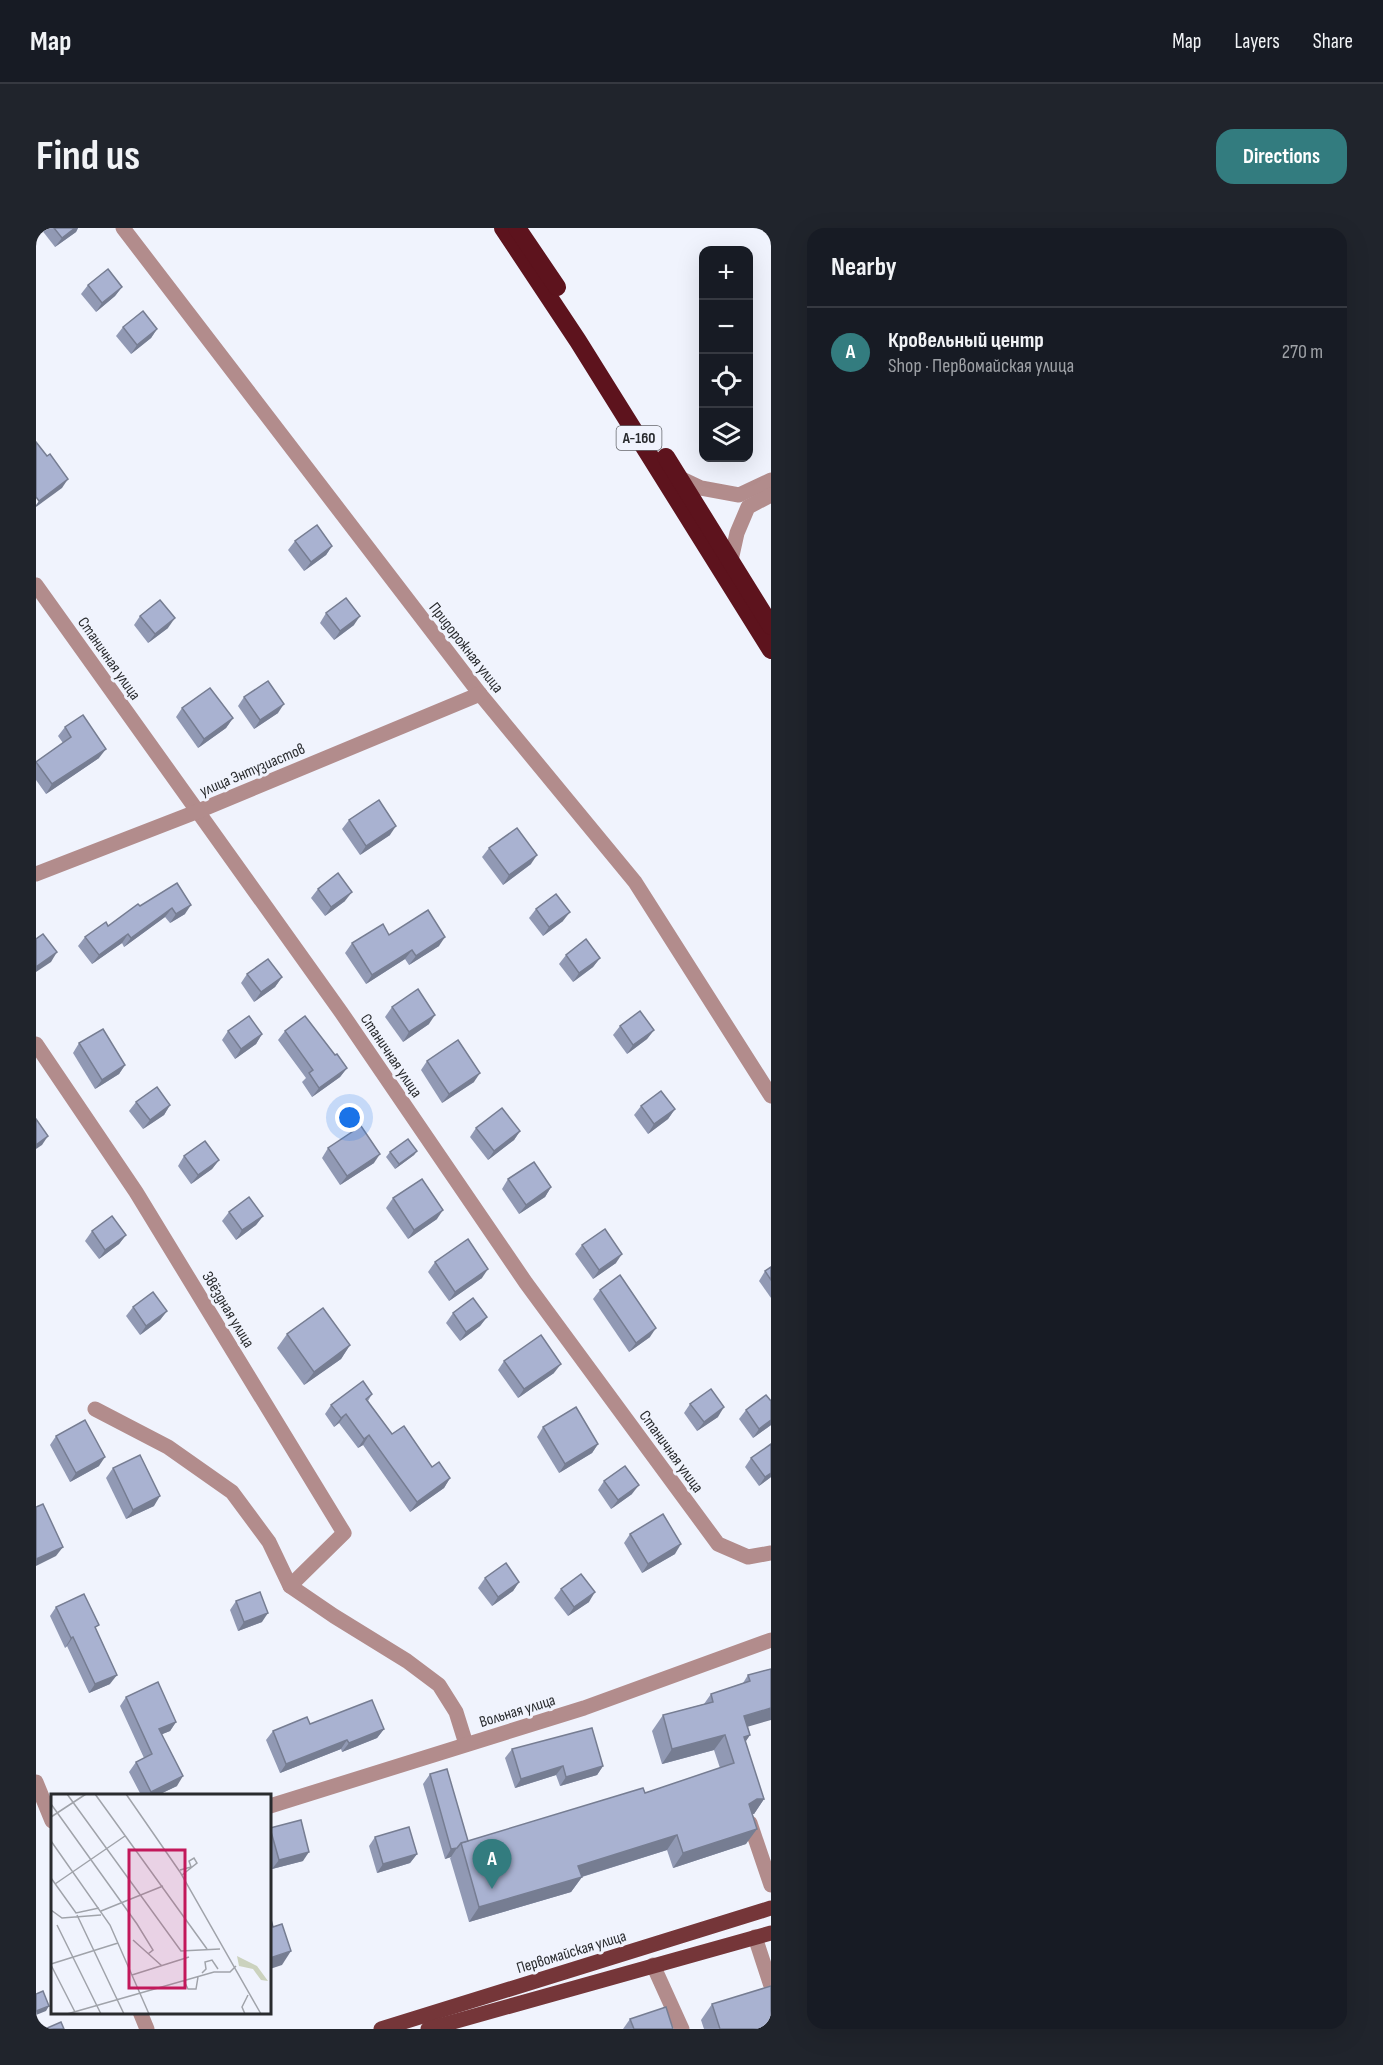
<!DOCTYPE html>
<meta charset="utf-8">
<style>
body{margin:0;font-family:"Sofia Sans Condensed",sans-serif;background:#20242c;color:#f1f3f6}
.controls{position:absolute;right:18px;top:18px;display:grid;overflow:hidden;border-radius:12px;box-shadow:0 6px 24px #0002}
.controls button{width:54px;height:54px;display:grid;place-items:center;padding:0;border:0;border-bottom:2px solid #363941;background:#171b24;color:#f1f3f6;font:30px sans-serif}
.you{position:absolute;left:314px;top:890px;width:21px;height:21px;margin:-15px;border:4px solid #fff;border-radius:50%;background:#1a73e8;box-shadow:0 0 0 9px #1a73e833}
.badge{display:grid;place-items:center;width:39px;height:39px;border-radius:50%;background:#337c7f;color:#fff;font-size:20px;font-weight:700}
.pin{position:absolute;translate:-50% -50px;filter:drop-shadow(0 2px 3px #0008)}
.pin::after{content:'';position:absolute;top:32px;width:21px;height:18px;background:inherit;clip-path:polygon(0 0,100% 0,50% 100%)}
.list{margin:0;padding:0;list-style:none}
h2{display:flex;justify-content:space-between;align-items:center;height:78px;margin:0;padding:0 24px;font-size:26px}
h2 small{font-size:20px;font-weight:400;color:#9ea1a6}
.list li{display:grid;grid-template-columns:39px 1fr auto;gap:18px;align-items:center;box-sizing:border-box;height:90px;padding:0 24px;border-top:2px solid #363941}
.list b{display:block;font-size:22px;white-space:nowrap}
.list p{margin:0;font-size:20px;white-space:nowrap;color:#9ea1a6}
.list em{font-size:20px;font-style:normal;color:#9ea1a6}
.icon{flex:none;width:33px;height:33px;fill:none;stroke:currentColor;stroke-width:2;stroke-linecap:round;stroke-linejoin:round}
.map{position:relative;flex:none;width:735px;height:1801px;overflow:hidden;border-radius:18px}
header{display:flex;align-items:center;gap:36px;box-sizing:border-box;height:84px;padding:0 30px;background:#171b24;border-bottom:2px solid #363941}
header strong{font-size:28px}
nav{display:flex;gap:33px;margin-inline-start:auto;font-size:21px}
.intro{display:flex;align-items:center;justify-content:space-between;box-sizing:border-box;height:144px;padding:0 36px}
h1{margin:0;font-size:42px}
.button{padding:15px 27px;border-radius:18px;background:#337c7f;color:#fff;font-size:21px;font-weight:700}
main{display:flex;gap:36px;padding:0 36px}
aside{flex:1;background:#171b24;border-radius:18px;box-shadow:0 6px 24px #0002}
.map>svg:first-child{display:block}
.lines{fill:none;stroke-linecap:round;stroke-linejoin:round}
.minor{stroke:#b28c8c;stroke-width:15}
.major{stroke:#753639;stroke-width:15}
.highway{stroke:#5d131d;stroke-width:18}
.wall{fill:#9199b4}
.shaded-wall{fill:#767d92}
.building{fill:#a9b2d1;stroke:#767d92;stroke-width:1.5}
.labels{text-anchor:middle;stroke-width:6;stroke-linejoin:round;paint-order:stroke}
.shield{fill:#f0f3fd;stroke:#65676c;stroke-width:1.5}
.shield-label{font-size:15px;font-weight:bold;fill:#292b2e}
.street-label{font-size:16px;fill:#292b2e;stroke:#f0f3fd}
.inset-road{fill:none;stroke:#a0a3aa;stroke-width:1.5}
.view{fill:#c2185b;fill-opacity:0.15;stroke:#c2185b;stroke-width:3}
.inset-edge{fill:none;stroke:#292b2e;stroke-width:3}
</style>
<header>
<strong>Map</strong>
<nav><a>Map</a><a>Layers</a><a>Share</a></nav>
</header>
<div class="intro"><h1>Find us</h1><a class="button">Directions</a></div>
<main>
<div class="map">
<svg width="735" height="1801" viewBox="0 0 735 1801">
<rect width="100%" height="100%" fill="#f0f3fd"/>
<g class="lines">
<!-- minor -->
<g class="minor">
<path d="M87,0L444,466L599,654L735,868"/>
<path d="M644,250L665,260L703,267L735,252"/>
<path d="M695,332L701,305L712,279L735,267"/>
<path d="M0,357L305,784L490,1055L682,1316L712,1329L735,1325"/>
<path d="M0,646L160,584L444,466"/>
<path d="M0,816L100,964L308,1305L254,1358"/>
<path d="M59,1181L132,1219L196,1264L233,1314L254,1358L298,1388L371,1433L403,1457L420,1484L430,1516"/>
<path d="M0,1554L16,1593"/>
<path d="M234,1578L548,1480L735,1412"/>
<path d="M714,1595L735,1657"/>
<path d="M719,1709L735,1758"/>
<path d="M617,1737L646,1801"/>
<path d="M104,1784L111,1801"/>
</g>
<!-- major -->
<g class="major">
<path d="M345,1801L735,1680"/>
<path d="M392,1801L735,1705"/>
</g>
<!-- highway -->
<g class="highway">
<path d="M467,0L542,113L735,422"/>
<path d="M481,0L521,59"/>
<path d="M630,229L735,398"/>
</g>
</g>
<!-- wall -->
<g class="wall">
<path d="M6,0H42L40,4L19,19L5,1Z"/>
<path d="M52,57L86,59L79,68L60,84L45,66Z"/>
<path d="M87,99L121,101L115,110L95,126L80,108Z"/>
<path d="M259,313L296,318L290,327L268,343L252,322Z"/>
<path d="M290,385L318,397L298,412L284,395Z"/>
<path d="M104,388L132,400L112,415L98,397Z"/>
<path d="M208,469L242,485L218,501L202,478Z"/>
<path d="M146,480L197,490L190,500L162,520L140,489Z"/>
<path d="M29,499L63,530L10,566L0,552V534L27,515L22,508Z"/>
<path d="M313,592L354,607L324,627L306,601Z"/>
<path d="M453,620L495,636L467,657L446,629Z"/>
<path d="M141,655L149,686L134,695L129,689L88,719L86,715L56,736L42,718L49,709L72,698Z"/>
<path d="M282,661L309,673L289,688L275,670Z"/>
<path d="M500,681L527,693L507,708L493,690Z"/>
<path d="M353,707L403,718L373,737L369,731L330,756L309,725L316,715Z"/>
<path d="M530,727L564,730L557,739L537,754L523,736Z"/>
<path d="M211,746L246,749L239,759L218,774L205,755Z"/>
<path d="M356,779L393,796L367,814L349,789Z"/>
<path d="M584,798L618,802L611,811L591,826L577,807Z"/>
<path d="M192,803L226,806L220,816L199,831L186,812Z"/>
<path d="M249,803L299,827L311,840L304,849L276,869L266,854L270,850L242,812Z"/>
<path d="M43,815L89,837L83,846L59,861L37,825Z"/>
<path d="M391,833L438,854L406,875L385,842Z"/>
<path d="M100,874L134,877L128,887L107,901L93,883Z"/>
<path d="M605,878L639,881L632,891L612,906L598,887Z"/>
<path d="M440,900L484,903L478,912L452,932L434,909Z"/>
<path d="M292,920L338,935L304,957L286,930Z"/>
<path d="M381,923L378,927L359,941L350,929L354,924Z"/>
<path d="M148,928L183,932L176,941L155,956L142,938Z"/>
<path d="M472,951L515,959L509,969L483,986L466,961Z"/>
<path d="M357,970L401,991L372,1011L350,980Z"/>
<path d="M193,984L227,988L220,997L200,1012L186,993Z"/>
<path d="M56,1003L90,1007L83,1016L63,1031L49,1013Z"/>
<path d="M546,1017L580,1035L557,1051L539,1026Z"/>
<path d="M399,1034L446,1050L413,1073L392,1044Z"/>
<path d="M735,1039V1070L723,1053L729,1043Z"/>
<path d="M564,1062L614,1109L593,1124L557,1071Z"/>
<path d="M97,1079L131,1083L124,1092L104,1107L90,1088Z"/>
<path d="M417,1085L451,1089L444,1098L424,1113L410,1095Z"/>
<path d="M251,1106L314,1117L305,1131L268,1157L241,1120Z"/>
<path d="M468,1133L518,1145L482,1170L462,1142Z"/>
<path d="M336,1166L332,1173L356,1206L396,1239L414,1250L408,1260L374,1284L327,1217L322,1220L303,1195L298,1199L289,1186L295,1177Z"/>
<path d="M654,1176L682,1189L661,1203L648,1185Z"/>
<path d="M710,1182L735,1197L717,1210L703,1191Z"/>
<path d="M507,1199L562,1216L556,1225L523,1245L501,1209Z"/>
<path d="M20,1208L63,1238L34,1254L14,1217Z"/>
<path d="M715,1230L735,1249L723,1258L709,1239Z"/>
<path d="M77,1240L118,1278L90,1291L70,1250Z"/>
<path d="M568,1253L596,1266L575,1281L562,1262Z"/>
<path d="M594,1306L639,1326L606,1345L588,1315Z"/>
<path d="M449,1350L483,1354L477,1363L456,1378L442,1360Z"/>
<path d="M525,1361L553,1374L532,1388L518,1370Z"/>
<path d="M200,1373L226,1394L202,1403L194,1382Z"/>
<path d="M20,1379L60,1401L74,1456L53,1465L31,1418L29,1420L14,1388Z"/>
<path d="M735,1441L712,1499L714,1507L709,1514L728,1571L718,1586H716L710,1616L637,1640L631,1622L546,1649L535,1664L433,1694L414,1630L415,1629L409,1631L387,1556L394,1546L432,1613L609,1565L684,1540L678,1522L626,1536L616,1503L627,1487L668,1476L675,1466L707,1455L712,1447Z"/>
<path d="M90,1469L140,1494L134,1503L126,1506L141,1558L122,1567H105L93,1544L100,1534L108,1530L84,1478Z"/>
<path d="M274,1496L348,1501L341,1510L306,1524L305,1521L244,1545L230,1512L237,1503Z"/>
<path d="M476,1521L567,1538L561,1547L524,1558L520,1547L479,1560L469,1530Z"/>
<path d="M234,1600L267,1633L236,1641L234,1632Z"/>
<path d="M339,1609L381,1626L374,1635L341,1645L333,1618Z"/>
<path d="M676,1776L735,1801H668L665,1792Z"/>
<path d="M594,1791L637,1801H587Z"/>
</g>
<!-- shaded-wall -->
<g class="shaded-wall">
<path d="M39,0H42L40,4L19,19L26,10Z"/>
<path d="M86,59L79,68L60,84L66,75Z"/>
<path d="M121,101L115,110L95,126L101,117Z"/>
<path d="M32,251L26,260L0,279V277L3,273Z"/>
<path d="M296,318L290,327L268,343L275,334Z"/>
<path d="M324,388L318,397L298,412L304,403Z"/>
<path d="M139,390L132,400L112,415L119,406Z"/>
<path d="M248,476L242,485L218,501L224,492Z"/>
<path d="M197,490L190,500L162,520L168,511Z"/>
<path d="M70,521L63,530L10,566L16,556Z"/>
<path d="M360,598L354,607L324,627L330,618Z"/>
<path d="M501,627L495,636L467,657L473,647Z"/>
<path d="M316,664L309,673L289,688L295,679Z"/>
<path d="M155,677L149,686L134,695L140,686Z"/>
<path d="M136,680L129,689L88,719L95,710Z"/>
<path d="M534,684L527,693L507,708L513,699Z"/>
<path d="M92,706L86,715L56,736L63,727Z"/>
<path d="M409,709L403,718L373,737L380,728Z"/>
<path d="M376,722L369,731L330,756L336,747Z"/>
<path d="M21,724L15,734L0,744V739Z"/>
<path d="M564,730L557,739L537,754L543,745Z"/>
<path d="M246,749L239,759L218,774L225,764Z"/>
<path d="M399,787L393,796L367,814L373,804Z"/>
<path d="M618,802L611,811L591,826L597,817Z"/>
<path d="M226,806L220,816L199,831L205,821Z"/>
<path d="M89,837L83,846L59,861L66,852Z"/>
<path d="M311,840L304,849L276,869L283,860Z"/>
<path d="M444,845L438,854L406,875L413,866Z"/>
<path d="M134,877L128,887L107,901L114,892Z"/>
<path d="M639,881L632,891L612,906L618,896Z"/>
<path d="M484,903L478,912L452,932L458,923Z"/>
<path d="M12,908L6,917L0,921V917Z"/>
<path d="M381,923L378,927L359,941L363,936Z"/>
<path d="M344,926L338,935L304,957L311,948Z"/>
<path d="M183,932L176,941L155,956L162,947Z"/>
<path d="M515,959L509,969L483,986L490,977Z"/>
<path d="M407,982L401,991L372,1011L378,1002Z"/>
<path d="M227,988L220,997L200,1012L206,1002Z"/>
<path d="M90,1007L83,1016L63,1031L69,1022Z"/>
<path d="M586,1026L580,1035L557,1051L563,1042Z"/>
<path d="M452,1041L446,1050L413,1073L419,1064Z"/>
<path d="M131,1083L124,1092L104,1107L110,1098Z"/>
<path d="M451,1089L444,1098L424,1113L430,1104Z"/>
<path d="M620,1100L614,1109L593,1124L600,1115Z"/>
<path d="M314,1117L305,1131L268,1157L278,1144Z"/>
<path d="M525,1136L518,1145L482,1170L488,1161Z"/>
<path d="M688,1179L682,1189L661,1203L668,1194Z"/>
<path d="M310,1186L303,1195L298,1199L305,1190Z"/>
<path d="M735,1192V1197L717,1210L723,1201Z"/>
<path d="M333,1207L327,1217L322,1220L328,1211Z"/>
<path d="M562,1216L556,1225L523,1245L529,1236Z"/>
<path d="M69,1229L63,1238L34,1254L40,1245Z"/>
<path d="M735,1245V1249L723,1258L729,1249Z"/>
<path d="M414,1250L408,1260L374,1284L381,1274Z"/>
<path d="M603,1257L596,1266L575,1281L582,1272Z"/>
<path d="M124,1268L118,1278L90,1291L97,1282Z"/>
<path d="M645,1316L639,1326L606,1345L612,1336Z"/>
<path d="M27,1319L20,1328L0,1338V1331Z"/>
<path d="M483,1354L477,1363L456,1378L462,1369Z"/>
<path d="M559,1364L553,1374L532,1388L538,1379Z"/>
<path d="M232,1385L226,1394L202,1403L208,1394Z"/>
<path d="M37,1409L31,1418L29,1420L35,1410Z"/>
<path d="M81,1447L74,1456L53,1465L59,1456Z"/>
<path d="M735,1480V1492L697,1503L708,1488Z"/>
<path d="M140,1494L134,1503L117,1510L123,1501Z"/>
<path d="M348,1501L341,1510L306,1524L313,1515Z"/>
<path d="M689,1507L678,1522L626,1536L636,1521Z"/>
<path d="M714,1507L704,1522L708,1509Z"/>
<path d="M311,1512L305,1521L244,1545L250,1536Z"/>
<path d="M527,1538L520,1547L479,1560L485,1551Z"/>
<path d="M567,1538L561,1547L524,1558L530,1549Z"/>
<path d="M147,1548L141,1558L122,1567H113L115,1564Z"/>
<path d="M721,1571H728L718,1586H710L713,1576Z"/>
<path d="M721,1601L710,1616L637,1640L647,1625Z"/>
<path d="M641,1607L631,1622L532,1653L542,1638Z"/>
<path d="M421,1620L415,1629L409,1631L415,1621Z"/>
<path d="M273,1624L267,1633L236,1641L243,1632Z"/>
<path d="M381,1626L374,1635L341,1645L347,1636Z"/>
<path d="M546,1649L535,1664L433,1694L443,1679Z"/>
<path d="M255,1723L246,1737L234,1741V1730Z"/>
<path d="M13,1778L10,1783L0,1787V1783Z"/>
</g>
<!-- building -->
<g class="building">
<path d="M18,0H39L26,10Z"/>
<path d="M72,41L86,59L66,75L52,57Z"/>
<path d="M107,83L121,101L101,117L87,99Z"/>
<path d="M0,214L11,228L14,226L32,251L3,273L0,269Z"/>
<path d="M281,297L296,318L275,334L259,313Z"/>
<path d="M310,370L324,388L304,403L290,385Z"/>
<path d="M124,372L139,390L119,406L104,388Z"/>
<path d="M232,453L248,476L224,492L208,469Z"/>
<path d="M174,460L197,490L168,511L146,480Z"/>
<path d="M47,487L70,521L16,556L0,534L35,509L29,499Z"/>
<path d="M343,572L360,598L330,618L313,592Z"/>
<path d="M481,600L501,627L473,647L453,620Z"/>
<path d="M302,645L316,664L295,679L282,661Z"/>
<path d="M141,655L155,677L140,686L136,680L95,710L92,706L63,727L49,709L70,694L72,698L102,676L104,678Z"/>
<path d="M520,666L534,684L513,699L500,681Z"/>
<path d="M392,682L409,709L380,728L376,722L336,747L316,715L347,696L353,707Z"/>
<path d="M7,706L21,724L0,739V711Z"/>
<path d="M550,711L564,730L543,745L530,727Z"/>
<path d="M232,731L246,749L225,764L211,746Z"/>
<path d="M382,761L399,787L373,804L356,779Z"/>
<path d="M604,783L618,802L597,817L584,798Z"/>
<path d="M213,788L226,806L205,821L192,803Z"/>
<path d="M269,788L299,827L301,826L311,840L283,860L273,845L277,842L249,803Z"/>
<path d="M67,801L89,837L66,852L43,815Z"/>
<path d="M422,812L444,845L413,866L391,833Z"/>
<path d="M121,859L134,877L114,892L100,874Z"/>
<path d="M625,863L639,881L618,896L605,878Z"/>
<path d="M466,880L484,903L458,923L440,900Z"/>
<path d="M0,891L12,908L0,917Z"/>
<path d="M325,898L344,926L311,948L292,920Z"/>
<path d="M372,911L381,923L363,936L354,924Z"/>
<path d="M169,913L183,932L162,947L148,928Z"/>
<path d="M498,934L515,959L490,977L472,951Z"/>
<path d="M386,951L407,982L378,1002L357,970Z"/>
<path d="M213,969L227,988L206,1002L193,984Z"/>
<path d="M76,988L90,1007L69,1022L56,1003Z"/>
<path d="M569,1001L586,1026L563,1042L546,1017Z"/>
<path d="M432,1011L452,1041L419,1064L399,1034Z"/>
<path d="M735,1039V1052L729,1043Z"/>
<path d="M584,1047L620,1100L600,1115L564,1062Z"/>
<path d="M117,1064L131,1083L110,1098L97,1079Z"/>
<path d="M437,1070L451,1089L430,1104L417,1085Z"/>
<path d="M287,1080L314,1117L278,1144L251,1106Z"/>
<path d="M505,1107L525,1136L488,1161L468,1133Z"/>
<path d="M327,1153L336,1166L330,1171L356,1206L368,1198L396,1239L403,1234L414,1250L381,1274L333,1207L328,1211L310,1186L305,1190L295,1177Z"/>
<path d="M675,1161L688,1179L668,1194L654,1176Z"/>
<path d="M730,1167L735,1173V1192L723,1201L710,1182Z"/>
<path d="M540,1179L562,1216L529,1236L507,1199Z"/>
<path d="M49,1192L69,1229L40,1245L20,1208Z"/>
<path d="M735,1216V1245L729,1249L715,1230Z"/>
<path d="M104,1227L124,1268L97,1282L77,1240Z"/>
<path d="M589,1238L603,1257L582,1272L568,1253Z"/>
<path d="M7,1276L27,1319L0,1331V1279Z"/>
<path d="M627,1286L645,1316L612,1336L594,1306Z"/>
<path d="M470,1335L483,1354L462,1369L449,1350Z"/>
<path d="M545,1346L559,1364L538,1379L525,1361Z"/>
<path d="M224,1364L232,1385L208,1394L200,1373Z"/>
<path d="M48,1366L63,1397L59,1399L81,1447L59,1456L37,1409L35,1410L20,1379Z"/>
<path d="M735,1441V1480L708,1488L714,1507L708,1509L728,1571H721L713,1576L721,1601L647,1625L641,1607L542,1638L546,1649L443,1679L425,1615L607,1560L609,1565L698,1535L689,1507L636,1521L627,1487L677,1474L675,1466L714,1453L712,1447Z"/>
<path d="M122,1454L140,1494L123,1501L147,1548L115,1564L100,1534L116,1526L90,1469Z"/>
<path d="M336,1472L348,1501L313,1515L311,1512L250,1536L237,1503L271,1489L274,1496Z"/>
<path d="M556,1500L567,1538L530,1549L527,1538L485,1551L476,1521Z"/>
<path d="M411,1541L432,1613L425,1615L421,1620L415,1621L394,1546Z"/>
<path d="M265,1592L273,1624L243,1632L234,1600Z"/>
<path d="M373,1599L381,1626L347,1636L339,1609Z"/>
<path d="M234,1688L237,1699L246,1696L255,1723L234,1730Z"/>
<path d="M735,1758V1801H684L676,1776Z"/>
<path d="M7,1763L13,1778L0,1783V1766Z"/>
<path d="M630,1779L637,1801H598L594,1791Z"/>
<path d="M25,1794L28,1801H9Z"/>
</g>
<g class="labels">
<!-- shield labels -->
<rect class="shield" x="580.5" y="198" width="45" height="24" rx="4.5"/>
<g class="shield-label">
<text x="603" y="215">А-160</text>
</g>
<!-- street labels -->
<g class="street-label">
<text transform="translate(431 419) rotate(52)" y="6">Придорожная улица</text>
<text transform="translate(74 430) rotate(55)" y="6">Станичная улица</text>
<text transform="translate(216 541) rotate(-23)" y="6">улица Энтузиастов</text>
<text transform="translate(356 827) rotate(56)" y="6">Станичная улица</text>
<text transform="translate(193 1081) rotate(59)" y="6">Звёздная улица</text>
<text transform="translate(636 1223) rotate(54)" y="6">Станичная улица</text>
<text transform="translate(481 1482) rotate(-17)" y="6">Вольная улица</text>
<text transform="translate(535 1723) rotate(-17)" y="6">Первомайская улица</text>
</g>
</g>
<!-- overview -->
<g transform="translate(15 1566)">
<rect width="220" height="220" fill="#f0f3fd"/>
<path d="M186,162L206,172L217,187L210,186L202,175L188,172Z" fill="#cbd2be"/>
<path class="inset-road" d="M16,0L130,157L169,155M44,0L156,155M75,0L129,78L210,220M0,10L86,130L102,156L97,160M0,23L35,0M0,47L59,131L98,220M129,76L140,73L138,67L143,64L146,69L131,81M0,84L25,119L48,114M4,90L74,42M0,116L11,124L50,121M50,117L112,92M26,121L73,220M6,131L50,220M82,146L111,172M0,170L67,149M0,171L24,218M151,179L155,175L154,168L161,166L167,175M81,181L138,163M133,187L137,195H145L147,183M16,220L163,178H179L185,172M194,220L191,213L197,201"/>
<path class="view" d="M78,56H134V194H78Z"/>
<rect width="220" height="220" class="inset-edge"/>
</g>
</svg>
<div class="controls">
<button>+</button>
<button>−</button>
<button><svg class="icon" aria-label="locate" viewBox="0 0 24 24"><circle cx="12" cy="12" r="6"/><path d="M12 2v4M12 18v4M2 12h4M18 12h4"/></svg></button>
<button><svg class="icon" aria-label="layers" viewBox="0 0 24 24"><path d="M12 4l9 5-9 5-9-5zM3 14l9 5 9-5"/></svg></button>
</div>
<div class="you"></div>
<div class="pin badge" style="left:456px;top:1661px">A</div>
</div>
<aside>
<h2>Nearby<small></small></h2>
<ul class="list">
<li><span class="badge">A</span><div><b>Кровельный центр</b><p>Shop · Первомайская улица</p></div><em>270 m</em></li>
</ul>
</aside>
</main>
